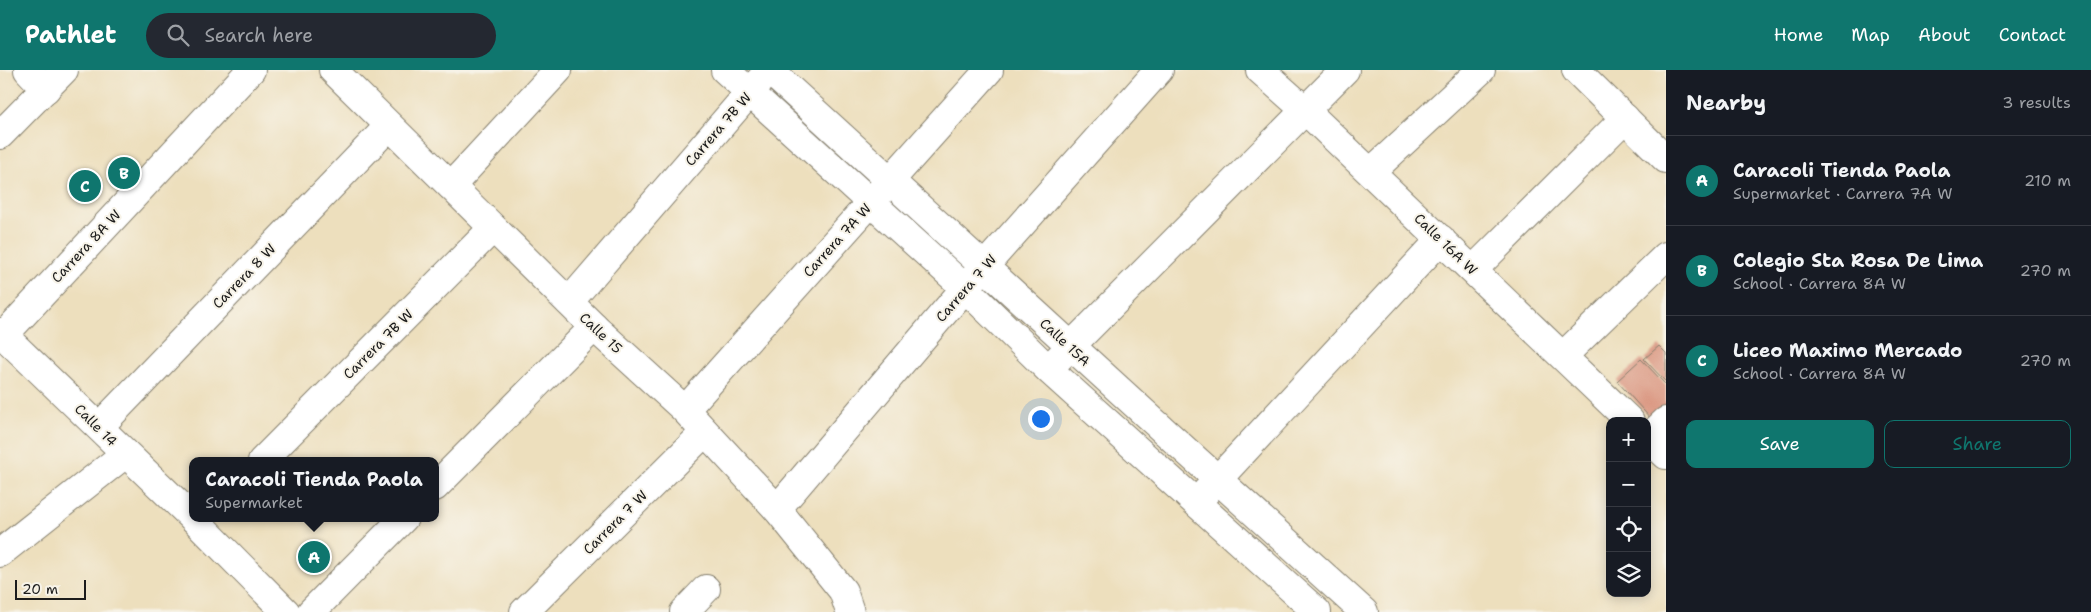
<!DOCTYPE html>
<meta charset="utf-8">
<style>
body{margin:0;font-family:"Shantell Sans",sans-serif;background:#242831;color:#f1f3f6}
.controls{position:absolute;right:15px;bottom:15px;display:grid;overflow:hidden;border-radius:10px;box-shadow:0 2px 12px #0003}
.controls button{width:45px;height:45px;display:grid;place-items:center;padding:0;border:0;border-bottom:1px solid #363941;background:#171b24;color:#f1f3f6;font:25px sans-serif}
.scale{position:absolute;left:15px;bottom:12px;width:71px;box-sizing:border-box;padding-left:5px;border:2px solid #1c1c1c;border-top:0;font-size:14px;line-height:18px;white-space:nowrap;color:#1c1c1c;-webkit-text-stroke:4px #f7f3e8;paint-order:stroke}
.you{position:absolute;left:1040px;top:348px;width:18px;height:18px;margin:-12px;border:4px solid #fff;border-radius:50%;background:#1a73e8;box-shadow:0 0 0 8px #1a73e833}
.badge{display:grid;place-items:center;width:32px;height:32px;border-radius:50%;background:#0f766e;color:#fff;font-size:16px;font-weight:700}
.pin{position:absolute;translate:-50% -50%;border:2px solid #fff;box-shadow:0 1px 5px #0006}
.popup{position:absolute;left:189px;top:387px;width:250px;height:65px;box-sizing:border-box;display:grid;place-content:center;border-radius:10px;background:#171b24;filter:drop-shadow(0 1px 4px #0005);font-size:16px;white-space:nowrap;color:#9ea1a6}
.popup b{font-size:19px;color:#f1f3f6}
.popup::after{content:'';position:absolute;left:50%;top:100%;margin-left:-10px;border:10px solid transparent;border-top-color:#171b24}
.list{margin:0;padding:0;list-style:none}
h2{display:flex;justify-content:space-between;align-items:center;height:65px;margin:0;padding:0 20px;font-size:21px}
h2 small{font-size:16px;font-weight:400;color:#9ea1a6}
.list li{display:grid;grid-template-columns:32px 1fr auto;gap:15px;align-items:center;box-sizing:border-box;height:90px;padding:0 20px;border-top:1px solid #363941}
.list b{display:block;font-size:19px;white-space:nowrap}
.list p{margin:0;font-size:16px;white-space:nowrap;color:#9ea1a6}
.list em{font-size:16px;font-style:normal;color:#9ea1a6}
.actions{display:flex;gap:10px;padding:15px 20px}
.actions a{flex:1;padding:11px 0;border:1px solid #0f766e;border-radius:10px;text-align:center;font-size:18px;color:#0f766e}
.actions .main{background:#0f766e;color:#fff}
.icon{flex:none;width:28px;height:28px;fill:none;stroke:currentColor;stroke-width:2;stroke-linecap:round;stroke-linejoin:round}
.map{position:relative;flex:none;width:1666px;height:542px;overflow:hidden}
header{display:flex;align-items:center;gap:30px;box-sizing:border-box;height:70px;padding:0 25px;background:#0f766e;color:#fff}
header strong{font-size:24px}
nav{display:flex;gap:28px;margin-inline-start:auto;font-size:18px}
.search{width:350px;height:45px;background:#242831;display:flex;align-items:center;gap:12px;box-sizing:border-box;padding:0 18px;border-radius:28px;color:#9ea1a6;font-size:19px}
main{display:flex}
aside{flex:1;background:#171b24}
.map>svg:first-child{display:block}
.building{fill:#db9a84}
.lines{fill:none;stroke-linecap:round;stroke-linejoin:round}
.minor-casing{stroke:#847e6c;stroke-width:30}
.minor{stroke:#fff;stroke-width:28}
.labels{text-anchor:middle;stroke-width:4;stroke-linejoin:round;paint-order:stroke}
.street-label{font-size:14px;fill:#1c1c1c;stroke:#f7f3e8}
</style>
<header>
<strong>Pathlet</strong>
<div class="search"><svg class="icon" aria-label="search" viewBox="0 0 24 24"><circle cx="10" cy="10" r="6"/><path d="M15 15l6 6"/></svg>Search here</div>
<nav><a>Home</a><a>Map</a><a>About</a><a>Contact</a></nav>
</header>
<main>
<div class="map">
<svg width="1666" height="542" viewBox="0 0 1666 542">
<rect width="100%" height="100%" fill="#f7f3e8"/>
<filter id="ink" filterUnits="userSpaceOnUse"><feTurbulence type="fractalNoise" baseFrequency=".02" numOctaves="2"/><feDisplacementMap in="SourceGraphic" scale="10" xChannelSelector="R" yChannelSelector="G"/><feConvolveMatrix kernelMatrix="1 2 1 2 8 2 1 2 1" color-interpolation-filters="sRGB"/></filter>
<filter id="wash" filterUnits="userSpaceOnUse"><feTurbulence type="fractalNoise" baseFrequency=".0096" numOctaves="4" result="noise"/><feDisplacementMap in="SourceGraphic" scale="20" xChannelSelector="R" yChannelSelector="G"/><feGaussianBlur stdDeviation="1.12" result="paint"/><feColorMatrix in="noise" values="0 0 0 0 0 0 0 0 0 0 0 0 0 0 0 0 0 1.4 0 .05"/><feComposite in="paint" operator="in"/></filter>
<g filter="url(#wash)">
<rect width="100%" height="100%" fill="#eddfbd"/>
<g id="blocks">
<!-- building -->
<g class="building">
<path d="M1659,276L1666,283V312L1644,289Z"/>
<path d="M1641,289L1666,315V337L1652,350L1617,311Z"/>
</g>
</g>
</g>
<g filter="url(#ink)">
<use href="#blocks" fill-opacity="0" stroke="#847e6c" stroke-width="1"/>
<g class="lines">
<!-- minor casing -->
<g class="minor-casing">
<g id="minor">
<path d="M28,0L46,19"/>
<path d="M333,0L594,257L685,340L777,439L843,521L850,542"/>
<path d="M725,0L965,218L1048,299L1317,542"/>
<path d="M1260,0L1305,40L1630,351"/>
<path d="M1576,0L1666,89"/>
<path d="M0,65L64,0"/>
<path d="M1371,102L1481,0"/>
<path d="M451,116L558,0"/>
<path d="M1473,200L1625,48"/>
<path d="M569,232L769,0C967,182 1165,362 1364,542"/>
<path d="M0,262L193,448"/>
<path d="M4,265L251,0"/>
<path d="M1563,286L1666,186"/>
<path d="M1057,290L1345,0"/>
<path d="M685,340L989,0"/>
<path d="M99,357L389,56"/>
<path d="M1647,367L1666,385"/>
<path d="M1648,368L1666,351"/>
<path d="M262,391L493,158"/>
<path d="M435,417L594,257"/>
<path d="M1206,422L1441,169"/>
<path d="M777,439L965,218L1159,0"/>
<path d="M193,448L286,542"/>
<path d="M0,483L125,384"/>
<path d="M311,542L404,448"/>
<path d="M524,542L705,362"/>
<path d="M684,542L706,519"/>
</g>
</g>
<!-- minor -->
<use href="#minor" class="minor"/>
</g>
</g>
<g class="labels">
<!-- street labels -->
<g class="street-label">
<text transform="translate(718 59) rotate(-49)" y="5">Carrera 7B W</text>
<text transform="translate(837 170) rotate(-48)" y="5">Carrera 7A W</text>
<text transform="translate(1446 174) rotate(44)" y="5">Calle 16A W</text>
<text transform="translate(86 176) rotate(-47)" y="5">Carrera 8A W</text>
<text transform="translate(244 206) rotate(-46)" y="5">Carrera 8 W</text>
<text transform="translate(966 218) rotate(-49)" y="5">Carrera 7 W</text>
<text transform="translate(601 263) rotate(43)" y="5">Calle 15</text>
<text transform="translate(1065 272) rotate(43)" y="5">Calle 15A</text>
<text transform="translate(378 274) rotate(-45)" y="5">Carrera 7B W</text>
<text transform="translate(96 355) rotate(45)" y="5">Calle 14</text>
<text transform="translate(615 452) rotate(-45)" y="5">Carrera 7 W</text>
</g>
</g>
</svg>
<div class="controls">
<button>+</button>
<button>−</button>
<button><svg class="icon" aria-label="locate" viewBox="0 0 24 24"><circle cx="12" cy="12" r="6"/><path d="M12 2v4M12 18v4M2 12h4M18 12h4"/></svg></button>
<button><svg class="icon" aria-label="layers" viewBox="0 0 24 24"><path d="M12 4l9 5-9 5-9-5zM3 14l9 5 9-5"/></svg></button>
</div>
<div class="scale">20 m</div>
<div class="you"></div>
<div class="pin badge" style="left:314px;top:487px">A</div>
<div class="popup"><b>Caracoli Tienda Paola</b>Supermarket</div>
<div class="pin badge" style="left:124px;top:103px">B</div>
<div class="pin badge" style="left:85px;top:116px">C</div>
</div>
<aside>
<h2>Nearby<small>3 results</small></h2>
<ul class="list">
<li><span class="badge">A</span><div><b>Caracoli Tienda Paola</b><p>Supermarket · Carrera 7A W</p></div><em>210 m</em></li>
<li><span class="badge">B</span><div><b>Colegio Sta Rosa De Lima</b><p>School · Carrera 8A W</p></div><em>270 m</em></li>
<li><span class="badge">C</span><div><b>Liceo Maximo Mercado</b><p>School · Carrera 8A W</p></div><em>270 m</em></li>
</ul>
<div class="actions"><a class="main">Save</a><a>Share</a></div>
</aside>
</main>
